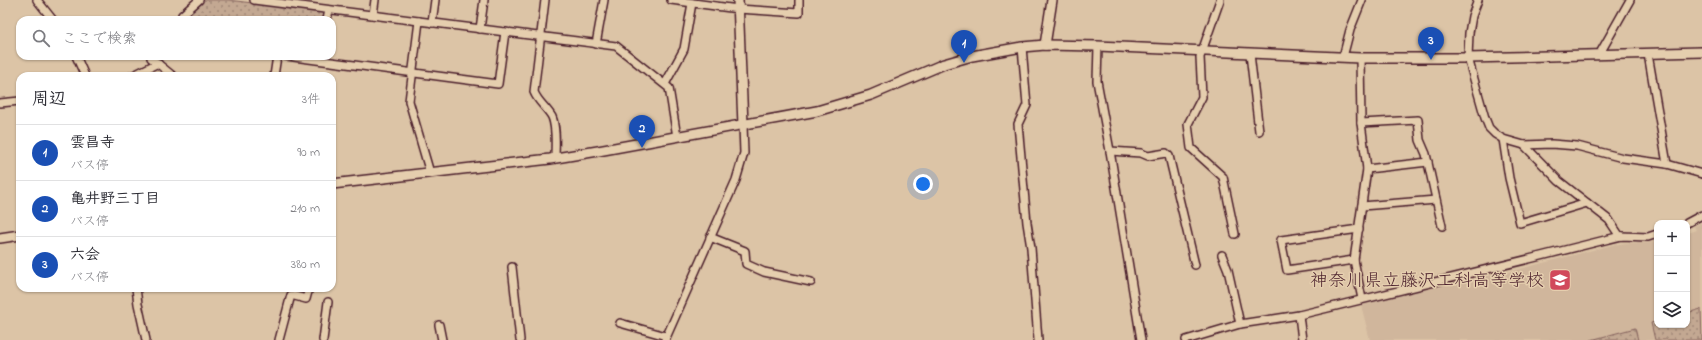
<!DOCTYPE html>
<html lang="ja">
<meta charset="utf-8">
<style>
body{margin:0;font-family:"Indie Flower","Klee One",sans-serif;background:#f2f2f3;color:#2b2b33}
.controls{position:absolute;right:12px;bottom:12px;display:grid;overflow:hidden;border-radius:8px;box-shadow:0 1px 3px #0004}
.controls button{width:36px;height:36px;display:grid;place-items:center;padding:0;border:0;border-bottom:1px solid #e1e1e2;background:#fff;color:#2b2b33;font:20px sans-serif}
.you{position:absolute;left:923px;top:184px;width:14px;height:14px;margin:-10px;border:3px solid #fff;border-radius:50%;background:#1a73e8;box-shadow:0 0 0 6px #1a73e833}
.badge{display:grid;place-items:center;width:26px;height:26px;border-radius:50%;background:#111827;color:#fff;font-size:13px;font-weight:700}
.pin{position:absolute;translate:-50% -33px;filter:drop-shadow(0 1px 2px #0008)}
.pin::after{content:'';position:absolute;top:21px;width:14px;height:12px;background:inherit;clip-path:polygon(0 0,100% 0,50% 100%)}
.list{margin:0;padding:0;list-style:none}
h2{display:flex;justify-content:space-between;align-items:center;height:52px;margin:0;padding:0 16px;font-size:17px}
h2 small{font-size:13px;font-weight:400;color:#7c7c81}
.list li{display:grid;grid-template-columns:26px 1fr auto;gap:12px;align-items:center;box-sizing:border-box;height:56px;padding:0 16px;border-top:1px solid #e1e1e2}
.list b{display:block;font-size:15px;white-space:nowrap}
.list p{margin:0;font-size:13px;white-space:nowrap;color:#7c7c81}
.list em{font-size:13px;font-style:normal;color:#7c7c81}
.icon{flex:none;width:22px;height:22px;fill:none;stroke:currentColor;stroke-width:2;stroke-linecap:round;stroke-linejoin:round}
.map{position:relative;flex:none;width:1702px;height:340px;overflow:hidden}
.search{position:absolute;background:#fff;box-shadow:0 1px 3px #0004;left:16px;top:16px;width:320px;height:44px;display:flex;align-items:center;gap:10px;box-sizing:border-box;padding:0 14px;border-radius:12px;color:#7c7c81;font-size:15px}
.panel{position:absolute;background:#fff;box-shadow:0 1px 3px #0004;left:16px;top:72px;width:320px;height:220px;border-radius:12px}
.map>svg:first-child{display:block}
.built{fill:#d0b69c}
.park{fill:url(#park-dots);stroke:#86645e}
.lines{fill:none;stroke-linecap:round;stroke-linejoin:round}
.minor-casing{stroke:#4a1f2b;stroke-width:10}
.tertiary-casing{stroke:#4a1f2b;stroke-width:12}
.minor{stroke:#e5ceae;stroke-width:7}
.tertiary{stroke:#e5ceae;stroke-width:9}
.labels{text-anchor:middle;stroke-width:3;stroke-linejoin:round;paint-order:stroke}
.poi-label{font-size:18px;fill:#4a1f2b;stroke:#e5ceae;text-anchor:end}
</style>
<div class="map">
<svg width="1702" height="340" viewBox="0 0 1702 340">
<defs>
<pattern id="park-dots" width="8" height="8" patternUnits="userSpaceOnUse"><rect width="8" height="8" fill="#c3a892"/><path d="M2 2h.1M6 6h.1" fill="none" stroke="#a08877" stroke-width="1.8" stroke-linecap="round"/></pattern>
</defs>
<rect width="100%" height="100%" fill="#dcc4a6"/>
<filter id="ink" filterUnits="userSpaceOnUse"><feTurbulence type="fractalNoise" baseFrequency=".025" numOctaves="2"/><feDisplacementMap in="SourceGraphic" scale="8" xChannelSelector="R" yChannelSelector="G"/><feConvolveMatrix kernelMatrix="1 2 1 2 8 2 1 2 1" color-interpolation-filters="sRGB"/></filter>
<g filter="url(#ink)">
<!-- built -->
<path class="built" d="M1702,223V340H1370L1361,305L1470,278L1501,274L1612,245L1626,243L1657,242V325H1687V233L1696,230L1694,226Z"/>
<!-- park -->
<g class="park">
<path d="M204,0H228L325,12L324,20H194L188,15Z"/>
<path d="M1701,309L1702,340H1655L1651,323L1657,321V325H1687V313Z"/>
<path d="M1635,328L1638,340H1591Z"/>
</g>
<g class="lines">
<!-- minor casing -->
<g class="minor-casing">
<g id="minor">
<path d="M37,0L53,20"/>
<path d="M254,0L616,46L669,88L677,137"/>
<path d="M545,0L534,92C538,102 547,108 552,117C557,129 555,146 555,158"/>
<path d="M671,0L738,9L799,13V0"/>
<path d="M1220,0L1200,57L1202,97L1188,124L1191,148L1223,177L1235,234"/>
<path d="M1478,0L1472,16L1469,33L1468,58L1485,118L1489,128L1495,134L1503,139L1524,145L1552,144L1577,146L1623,158L1667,164L1702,174"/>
<path d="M373,15L375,0"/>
<path d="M189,20L182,15L199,0"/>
<path d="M327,20L329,10"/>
<path d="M419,21L409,101L430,173"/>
<path d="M432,23L435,0"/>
<path d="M480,29L484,0"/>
<path d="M596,44L604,0"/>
<path d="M1098,46L1097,81L1110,151L1141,340"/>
<path d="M1022,47L1027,105L1018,124L1027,223L1031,248L1038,340"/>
<path d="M1250,54L1259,131"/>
<path d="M1648,54L1667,164"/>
<path d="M1599,55L1630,0"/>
<path d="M76,56L85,76"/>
<path d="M151,56V58L173,76"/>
<path d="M286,56L498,84L505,32"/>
<path d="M1343,57L1350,30L1362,0"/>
<path d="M1360,58L1361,123L1367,169L1354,260L1362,299"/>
<path d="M132,76L158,63"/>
<path d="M274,76L277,56"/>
<path d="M665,84L684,49L692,3"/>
<path d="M0,103L20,101"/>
<path d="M1361,123L1418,120L1420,140L1426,154L1442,226"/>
<path d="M1503,139L1509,178L1520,223L1587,203"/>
<path d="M1524,145L1559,181L1609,220L1619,235L1621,236"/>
<path d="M1110,151L1141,153L1148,156L1166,153L1169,156L1195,265"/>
<path d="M1367,169L1428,162"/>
<path d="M1362,206L1436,200"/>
<path d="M1687,223L1702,215"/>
<path d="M710,237L745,251L746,264L764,272L811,282"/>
<path d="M1222,255L1228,270L1240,324"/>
<path d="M1354,260L1287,270L1281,240L1359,229"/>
<path d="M512,267L520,340"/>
<path d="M136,288L138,304L146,340"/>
<path d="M1299,315L1302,340"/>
<path d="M620,323L666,336"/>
<path d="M439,325L442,340"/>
<path d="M279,340L291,295L306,299L309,288"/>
<path d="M323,340L328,302"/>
<path d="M665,340L736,180L744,153L743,125"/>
<path d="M1186,340L1240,324L1299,315L1533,258L1621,236L1648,237L1657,234"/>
</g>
</g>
<!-- tertiary casing -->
<g class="tertiary-casing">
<g id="tertiary">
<path d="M738,0L743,125"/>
<path d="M1045,45L1052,0"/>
<path d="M332,184L550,159L598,151L817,111L871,95L944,64L972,56L1022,47L1045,45L1098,46L1360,58H1468L1702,52"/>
<path d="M0,238L20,235"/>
</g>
</g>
<!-- minor -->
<use href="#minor" class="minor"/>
<!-- tertiary -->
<use href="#tertiary" class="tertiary"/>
</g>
</g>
<!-- icons -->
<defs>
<g id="school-square" transform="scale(1.15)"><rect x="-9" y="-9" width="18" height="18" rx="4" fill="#d1495b" stroke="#e5ceae"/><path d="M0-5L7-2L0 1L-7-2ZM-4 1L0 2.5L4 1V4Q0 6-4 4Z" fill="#fff"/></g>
</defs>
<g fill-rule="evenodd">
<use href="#school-square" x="1560" y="280"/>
</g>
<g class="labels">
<!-- poi labels -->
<g class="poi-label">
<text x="1544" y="286">神奈川県立藤沢工科高等学校</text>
</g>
</g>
</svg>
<div class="controls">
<button>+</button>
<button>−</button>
<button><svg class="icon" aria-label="layers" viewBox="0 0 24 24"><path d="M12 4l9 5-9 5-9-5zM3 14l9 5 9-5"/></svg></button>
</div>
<div class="you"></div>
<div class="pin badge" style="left:964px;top:63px;background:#1a4fb4">1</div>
<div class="pin badge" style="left:642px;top:148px;background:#1a4fb4">2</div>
<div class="pin badge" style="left:1431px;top:60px;background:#1a4fb4">3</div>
<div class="search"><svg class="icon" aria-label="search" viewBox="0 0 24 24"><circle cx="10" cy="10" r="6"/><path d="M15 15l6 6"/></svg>ここで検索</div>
<section class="panel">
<h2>周辺<small>3件</small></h2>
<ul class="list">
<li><span class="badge" style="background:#1a4fb4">1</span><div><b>雲昌寺</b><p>バス停</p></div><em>90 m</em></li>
<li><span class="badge" style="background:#1a4fb4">2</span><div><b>亀井野三丁目</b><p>バス停</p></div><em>210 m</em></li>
<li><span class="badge" style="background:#1a4fb4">3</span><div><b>六会</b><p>バス停</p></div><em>380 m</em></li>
</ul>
</section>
</div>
